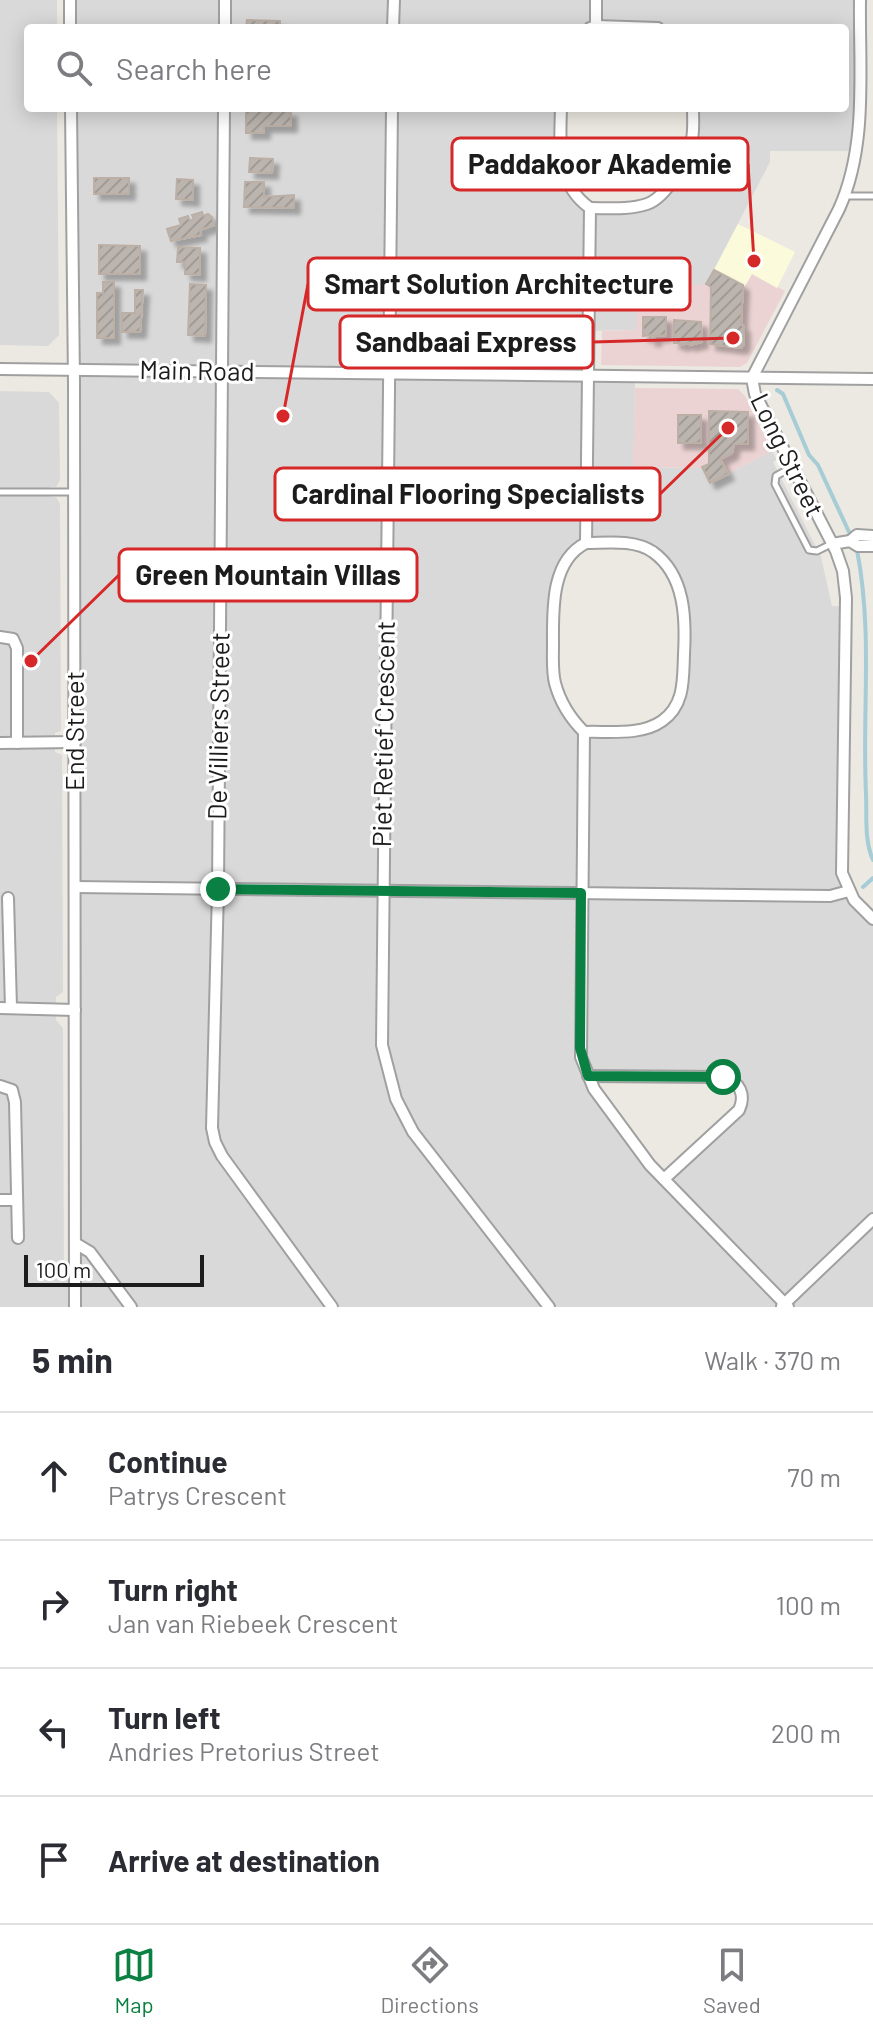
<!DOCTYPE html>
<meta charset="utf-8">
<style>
body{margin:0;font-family:Barlow,sans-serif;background:#f7f7f7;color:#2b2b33}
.scale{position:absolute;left:24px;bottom:20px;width:180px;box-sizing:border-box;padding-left:8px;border:4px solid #1c1c1c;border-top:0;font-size:22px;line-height:28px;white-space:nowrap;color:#1c1c1c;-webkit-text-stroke:6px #fff;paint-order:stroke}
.stop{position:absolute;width:24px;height:24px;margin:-18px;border:6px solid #0b8043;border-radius:50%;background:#fff}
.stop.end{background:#0b8043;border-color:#fff;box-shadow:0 2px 8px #0008}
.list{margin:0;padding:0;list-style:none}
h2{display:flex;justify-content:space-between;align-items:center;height:104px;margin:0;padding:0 32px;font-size:34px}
h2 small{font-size:26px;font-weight:400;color:#7c7c81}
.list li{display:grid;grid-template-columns:52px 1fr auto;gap:24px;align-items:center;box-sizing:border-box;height:128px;padding:0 32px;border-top:2px solid #e1e1e2}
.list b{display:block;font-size:30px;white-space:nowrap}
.list p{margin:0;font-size:26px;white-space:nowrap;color:#7c7c81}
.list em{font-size:26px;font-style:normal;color:#7c7c81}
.icon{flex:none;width:44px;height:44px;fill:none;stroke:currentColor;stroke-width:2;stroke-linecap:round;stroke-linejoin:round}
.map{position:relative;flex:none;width:873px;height:1307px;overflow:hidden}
.search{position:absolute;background:#fff;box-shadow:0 4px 20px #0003;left:24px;right:24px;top:24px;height:88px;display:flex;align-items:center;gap:20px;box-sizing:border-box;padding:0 28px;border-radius:8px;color:#7c7c81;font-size:30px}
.sheet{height:616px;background:#fff}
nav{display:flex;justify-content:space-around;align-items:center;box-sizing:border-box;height:112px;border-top:2px solid #e1e1e2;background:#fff;font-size:22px;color:#7c7c81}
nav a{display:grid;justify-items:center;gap:4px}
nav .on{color:#0b8043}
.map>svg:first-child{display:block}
.residential{fill:#dad9d9;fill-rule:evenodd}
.commercial{fill:#ecd3d3}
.education{fill:#fbfbdc}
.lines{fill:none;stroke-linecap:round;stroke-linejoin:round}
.stream{stroke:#a6ccd6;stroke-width:4}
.building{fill:url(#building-hatch);stroke:#bcb0a6;stroke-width:2;filter:url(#shadow)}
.service-casing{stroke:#a0a0a0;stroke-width:9}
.minor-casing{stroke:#a0a0a0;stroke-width:14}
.service{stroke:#fff;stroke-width:5}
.minor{stroke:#fff;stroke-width:10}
.route{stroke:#0b8043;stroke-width:10}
.labels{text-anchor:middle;stroke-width:6;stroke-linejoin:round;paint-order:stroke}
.street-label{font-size:26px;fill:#1c1c1c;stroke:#fff}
.leader{fill:none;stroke:#d62828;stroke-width:3}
.callout-dot{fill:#d62828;stroke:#fff;stroke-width:3}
.callout{fill:#fff;stroke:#d62828;stroke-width:3}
.callout-label{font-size:28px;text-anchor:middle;font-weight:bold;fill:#1c1c1c}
</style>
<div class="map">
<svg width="873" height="1307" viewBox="0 0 873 1307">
<defs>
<pattern id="building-hatch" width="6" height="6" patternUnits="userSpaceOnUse" patternTransform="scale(2)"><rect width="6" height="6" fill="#bcb5af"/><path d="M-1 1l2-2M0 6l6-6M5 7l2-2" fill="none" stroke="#a19b96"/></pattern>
<filter id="shadow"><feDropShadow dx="6" dy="6" stdDeviation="2" flood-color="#0004"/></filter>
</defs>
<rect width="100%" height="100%" fill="#ece9e2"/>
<!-- residential -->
<g class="residential">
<path d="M0,0H57V28H28V108H57L59,335L48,346L0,345Z"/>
<path d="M71,0H860L858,151H770V162L706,285H637L636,330L590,331L589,377L635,378L634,467L702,468L710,483L772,451L777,460L773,462L821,557L832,606L847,607L845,881L873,918V1307H0V391L49,392L59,403L60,480L56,487H50L51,497H56L60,504L61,731L55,733V752L62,755L63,992L56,997V1020L63,1028L64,1277H76L71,108H562L565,171L592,207L653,202L690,147L693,108H845V28H71ZM598,544L650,551L669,572L685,620L676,705L645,729L584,731L556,684L557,589L576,550ZM589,1075L729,1078L743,1100L665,1179Z"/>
</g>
<!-- commercial -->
<g class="commercial">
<path d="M714,270L745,286L752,273L785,291L747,363L740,367L601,365L602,331L636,330V285H705Z"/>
<path d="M635,388L738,389L745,396L772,451L710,483L702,468L633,467Z"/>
</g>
<!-- education -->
<path class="education" d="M738,224L795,252L777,288L752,274L745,286L714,270Z"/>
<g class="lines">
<!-- stream -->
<g class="stream">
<path d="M777,390L783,394L809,455L818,465L849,532"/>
<path d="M857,550C873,632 862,711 866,794C867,815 864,841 873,860"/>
<path d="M863,887L873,878"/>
</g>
</g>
<!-- building -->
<g class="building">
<path d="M247,20L280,21V28H246Z"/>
<path d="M246,111H291V126H264V133H246Z"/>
<path d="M250,158L273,159L272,173L249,172Z"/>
<rect x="94" y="178" width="35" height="16"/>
<path d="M177,179L193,180V200L176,199Z"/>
<path d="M245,182H264V197L294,195V208L244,207Z"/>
<path d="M202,212L203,216L208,214L212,217L214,225L200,230L201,235L171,241L167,229L181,225L179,219L188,216L190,221L194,219L192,215Z"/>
<path d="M99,245L140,246V274H99Z"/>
<path d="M178,247L200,248V275L185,274V262H177Z"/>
<path d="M714,270L743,285L741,324L744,327V344L741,348L710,344L711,287L706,284Z"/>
<path d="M103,282H114V338H97V293H103Z"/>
<path d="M190,284L206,285L205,336L188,335Z"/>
<path d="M135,290H143L140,332H122V313H135Z"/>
<path d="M643,317H666V335L655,336V340H650V335L643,336Z"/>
<path d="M674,320L701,322L702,342L690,345V343L680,345V343H674Z"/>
<path d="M709,411L748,412V444H734L732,453L720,459L728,474L710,483L702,467L709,464Z"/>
<rect x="678" y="415" width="23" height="28"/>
</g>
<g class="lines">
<!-- service casing -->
<g class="service-casing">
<g id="service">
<path d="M846,196H873"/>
<path d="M792,467L776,476L775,484L809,550L817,551L831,544"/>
<path d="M0,492H74"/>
</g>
</g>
<!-- minor casing -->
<g class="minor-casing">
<g id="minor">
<path d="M70,0V28"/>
<path d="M860,0C859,70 868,145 839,209L752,378L755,394L836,551L843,571L846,598L842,873L854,900L873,919"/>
<path d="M596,26V0"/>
<path d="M225,28V0"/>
<path d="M393,28L394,0"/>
<path d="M590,28L596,26L658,28"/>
<path d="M71,108L74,382L75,1307"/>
<path d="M224,108L218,889L212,1128L215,1142L222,1156L332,1307"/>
<path d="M392,108L382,1045L396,1099L413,1132L549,1307"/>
<path d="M561,108C560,146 556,184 590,208"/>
<path d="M590,208C608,208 630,210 647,204C667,197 687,160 692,139C694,129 693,118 693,108"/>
<path d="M0,369L873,379"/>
<path d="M850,541L857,535L873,536"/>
<path d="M586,543C550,561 553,612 553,645C553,658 552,671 555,683C560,702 570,718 584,732L581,1057L594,1089L650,1165L788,1307"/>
<path d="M586,543L590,208"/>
<path d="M832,544L850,541L858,546H873"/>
<path d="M0,637L13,639L17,648V743"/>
<path d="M584,732C608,731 641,736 662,721C685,705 683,679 684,654C686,618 685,575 653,552C634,539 607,543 586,543"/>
<path d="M0,743L75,742"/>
<path d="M75,887L830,896L849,891"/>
<path d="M8,898L11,1008"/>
<path d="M0,1008L75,1010"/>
<path d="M588,1076L723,1077C740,1081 746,1095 739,1110L664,1179"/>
<path d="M0,1086L12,1090L15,1102L18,1238"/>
<path d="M0,1200H16"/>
<path d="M75,1243L90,1252L131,1307"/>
<path d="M782,1306L873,1219"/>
</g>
</g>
<!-- service -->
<use href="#service" class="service"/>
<!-- minor -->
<use href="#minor" class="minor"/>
</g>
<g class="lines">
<!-- route -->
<path class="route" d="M218,889L581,893L580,1048L588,1076L723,1077"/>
</g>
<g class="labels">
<!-- street labels -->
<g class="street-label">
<text transform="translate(197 371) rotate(1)" y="9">Main Road</text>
<text transform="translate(787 455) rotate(64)" y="9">Long Street</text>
<text transform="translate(219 726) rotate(-89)" y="9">De Villiers Street</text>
<text transform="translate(75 731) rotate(-90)" y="9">End Street</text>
<text transform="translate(384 734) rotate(-89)" y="9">Piet Retief Crescent</text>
</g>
</g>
<!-- callouts -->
<path class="leader" d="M754 261L748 164M283 416L308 284M733 338L593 342M728 428L660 494M31 661L119 575"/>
<g class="callout-dot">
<circle cx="754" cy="261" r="8"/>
<circle cx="283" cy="416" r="8"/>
<circle cx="733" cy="338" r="8"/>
<circle cx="728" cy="428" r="8"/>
<circle cx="31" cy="661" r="8"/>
</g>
<g class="callout">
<rect x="452" y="138" width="296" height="52" rx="8"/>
<rect x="308" y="258" width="382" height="52" rx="8"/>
<rect x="340" y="316" width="253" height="52" rx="8"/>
<rect x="275" y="468" width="385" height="52" rx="8"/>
<rect x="119" y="549" width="298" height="52" rx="8"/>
</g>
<g class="callout-label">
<text x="600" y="174">Paddakoor Akademie</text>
<text x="499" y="294">Smart Solution Architecture</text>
<text x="466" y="352">Sandbaai Express</text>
<text x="468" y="504">Cardinal Flooring Specialists</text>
<text x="268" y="585">Green Mountain Villas</text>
</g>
</svg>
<div class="scale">100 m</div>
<div class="stop" style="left:723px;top:1077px"></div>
<div class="stop end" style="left:218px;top:889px"></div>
<div class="search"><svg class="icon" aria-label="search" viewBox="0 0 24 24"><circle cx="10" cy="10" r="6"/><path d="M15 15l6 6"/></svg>Search here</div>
</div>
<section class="sheet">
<h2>5 min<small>Walk · 370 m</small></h2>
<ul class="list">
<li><svg class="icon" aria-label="ahead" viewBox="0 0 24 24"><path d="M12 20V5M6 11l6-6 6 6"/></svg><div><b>Continue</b><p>Patrys Crescent</p></div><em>70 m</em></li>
<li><svg class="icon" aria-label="right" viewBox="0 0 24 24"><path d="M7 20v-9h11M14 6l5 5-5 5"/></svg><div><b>Turn right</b><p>Jan van Riebeek Crescent</p></div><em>100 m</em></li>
<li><svg class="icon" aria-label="left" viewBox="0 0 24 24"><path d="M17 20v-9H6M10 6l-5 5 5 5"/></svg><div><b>Turn left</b><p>Andries Pretorius Street</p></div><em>200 m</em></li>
<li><svg class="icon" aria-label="arrive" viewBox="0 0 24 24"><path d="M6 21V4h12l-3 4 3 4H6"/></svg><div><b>Arrive at destination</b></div></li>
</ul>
</section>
<nav>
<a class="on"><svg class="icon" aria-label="map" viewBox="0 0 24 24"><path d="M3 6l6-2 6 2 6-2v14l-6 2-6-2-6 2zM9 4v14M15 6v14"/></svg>Map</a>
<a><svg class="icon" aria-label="directions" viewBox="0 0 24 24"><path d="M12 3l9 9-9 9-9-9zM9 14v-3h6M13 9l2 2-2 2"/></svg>Directions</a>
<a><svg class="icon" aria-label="saved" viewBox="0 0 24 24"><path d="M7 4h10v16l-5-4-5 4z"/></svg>Saved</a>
</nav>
